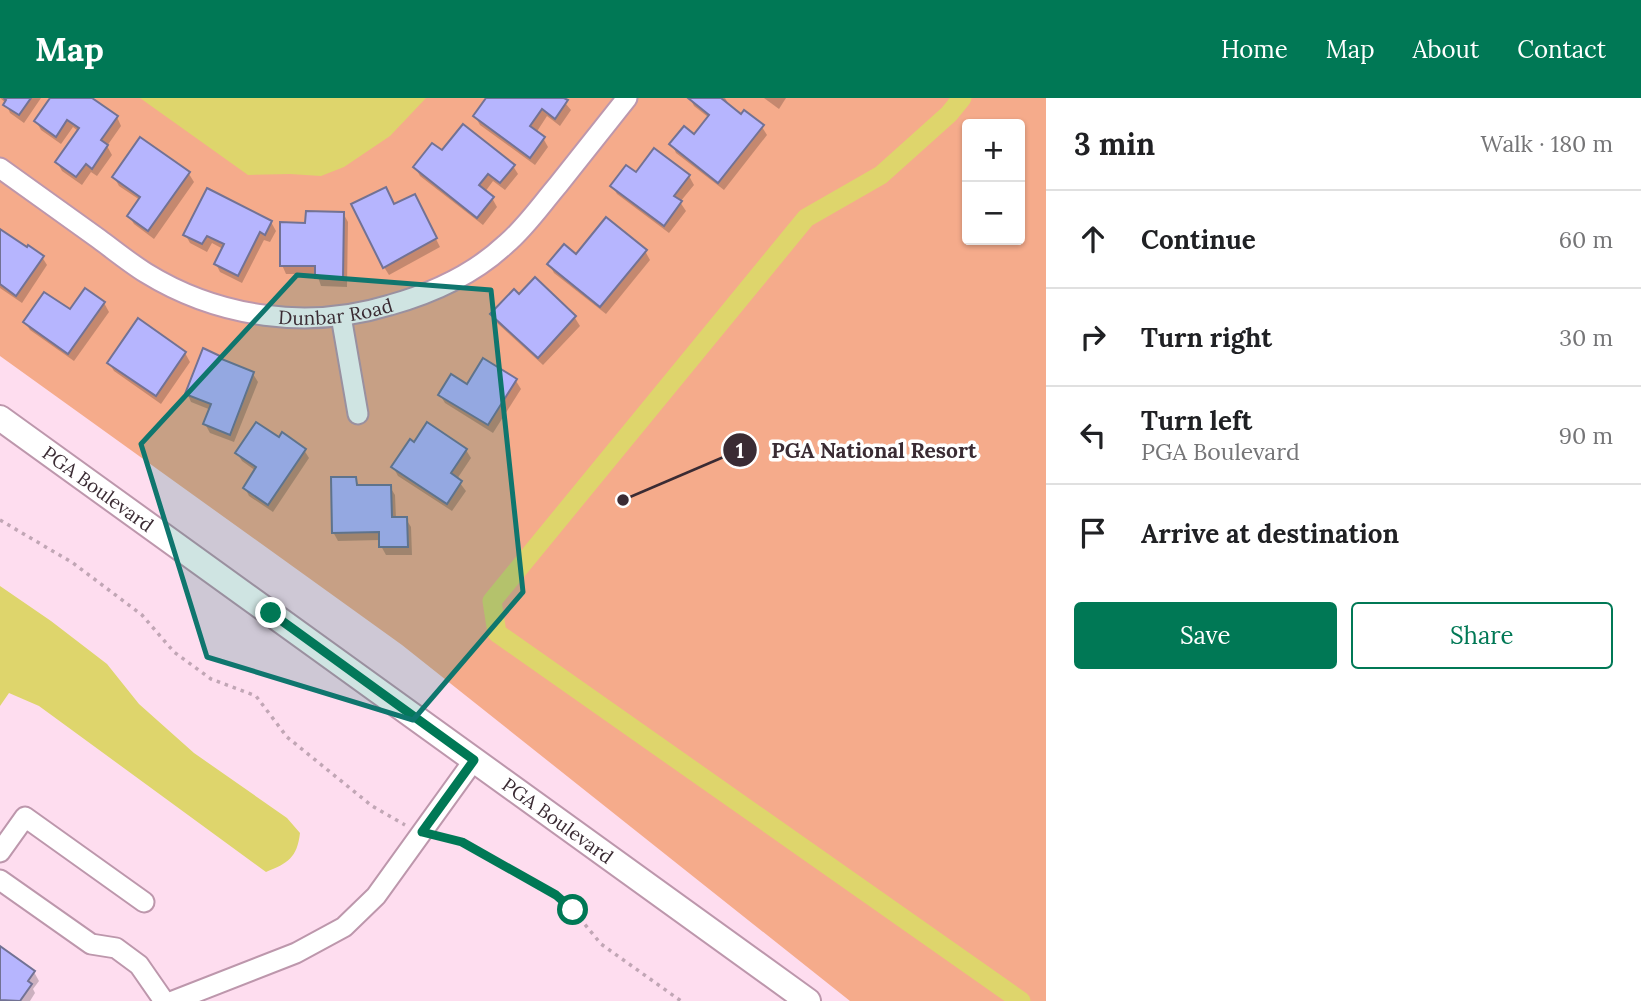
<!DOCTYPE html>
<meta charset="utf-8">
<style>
body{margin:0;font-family:Lora,serif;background:#f6f6f6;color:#202124}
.controls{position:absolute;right:21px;top:21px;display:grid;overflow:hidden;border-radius:7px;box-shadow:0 2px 5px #0004}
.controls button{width:63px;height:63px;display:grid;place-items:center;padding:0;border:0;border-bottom:2px solid #e0e0e0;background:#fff;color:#202124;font:35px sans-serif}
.stop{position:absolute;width:21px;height:21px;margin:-16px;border:5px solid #007855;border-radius:50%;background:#fff}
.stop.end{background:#007855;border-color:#fff;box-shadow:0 2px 7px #0008}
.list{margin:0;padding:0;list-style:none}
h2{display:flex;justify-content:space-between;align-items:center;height:91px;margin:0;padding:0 28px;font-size:30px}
h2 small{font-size:23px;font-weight:400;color:#757577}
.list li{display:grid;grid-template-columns:46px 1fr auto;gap:21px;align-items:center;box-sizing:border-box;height:98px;padding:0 28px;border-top:2px solid #e0e0e0}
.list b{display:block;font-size:26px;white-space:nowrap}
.list p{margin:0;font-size:23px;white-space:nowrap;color:#757577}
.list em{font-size:23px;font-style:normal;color:#757577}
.actions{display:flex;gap:14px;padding:21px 28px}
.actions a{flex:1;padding:16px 0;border:2px solid #007855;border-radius:7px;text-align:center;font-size:24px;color:#007855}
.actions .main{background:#007855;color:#fff}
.icon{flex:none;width:38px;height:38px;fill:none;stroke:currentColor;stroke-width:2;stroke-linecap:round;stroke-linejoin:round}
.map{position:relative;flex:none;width:1046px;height:903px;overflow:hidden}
header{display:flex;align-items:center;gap:42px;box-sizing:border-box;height:98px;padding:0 35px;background:#007855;color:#fff}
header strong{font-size:33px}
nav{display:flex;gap:38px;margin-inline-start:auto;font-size:24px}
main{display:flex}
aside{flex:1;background:#fff}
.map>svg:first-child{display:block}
.green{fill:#f5ab8b;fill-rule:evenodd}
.water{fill:#ded56c}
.shadow{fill:#0003}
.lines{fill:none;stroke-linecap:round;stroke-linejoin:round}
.canal{stroke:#ded56c;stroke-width:19}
.building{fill:#b6b5fe;stroke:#727294;stroke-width:2}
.minor-casing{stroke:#bd97ac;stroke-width:23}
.major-casing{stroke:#bd97ac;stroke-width:28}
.path{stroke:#c1a6b5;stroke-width:3.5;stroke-dasharray:3.5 5;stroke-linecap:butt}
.minor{stroke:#fff;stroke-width:19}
.major{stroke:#fff;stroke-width:24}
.route{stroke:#007855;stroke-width:9}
.marked{fill:#0f766e;fill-opacity:0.2;stroke:#0f766e;stroke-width:5;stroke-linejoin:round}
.labels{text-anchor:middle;stroke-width:7;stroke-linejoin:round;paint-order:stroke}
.street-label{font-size:19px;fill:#3a2b33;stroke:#fff}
.leader{fill:none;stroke:#3a2b33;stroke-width:2.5}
.callout-dot{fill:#3a2b33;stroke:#fff;stroke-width:2.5}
.mark-label{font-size:21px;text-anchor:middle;font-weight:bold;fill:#fff}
.callout-label{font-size:21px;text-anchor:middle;font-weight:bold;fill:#3a2b33;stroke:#fff;stroke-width:7;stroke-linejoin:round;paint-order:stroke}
</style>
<header>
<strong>Map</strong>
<nav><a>Home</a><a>Map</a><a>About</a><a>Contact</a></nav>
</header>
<main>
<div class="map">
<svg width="1046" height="903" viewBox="0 0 1046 903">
<rect width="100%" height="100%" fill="#feddef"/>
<!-- green -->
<path class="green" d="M0,0H1046V903H850L402,547L0,258ZM967,26H1020V142H967Z"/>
<!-- water -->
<g class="water">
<path d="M140,0H426L390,38L344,69L321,78L290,76L248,77Z"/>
<path d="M0,488L51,523L107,566L139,606L194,655L287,720L300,735C297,760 288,765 266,774L39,608L9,595L0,608Z"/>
</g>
<!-- shadow -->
<g class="shadow">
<path d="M0,0H41L24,25L10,15L6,5Z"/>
<path d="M53,0H89L117,19L121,28L107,48L112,57L97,78L91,74L82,87L62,73L57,64L78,33L73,29L61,46L41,32L36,23Z"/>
<path d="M488,0H561L571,12L560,28L547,18L536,35L543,40L548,49L535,67L480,27L475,18Z"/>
<path d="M690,0H725L728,5L727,7L741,19L762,29L767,37L724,92L676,55L672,46L694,38L708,19L694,8Z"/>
<path d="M764,0H786L779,11Z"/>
<path d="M442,55L513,68L518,76L505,92L493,83L485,94L492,100L497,109L483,127L420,78L415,69Z"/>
<path d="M189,76L194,84L154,141L134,126L129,118L140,102L119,88L114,79Z"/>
<path d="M636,76L689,78L694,87L680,104L686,113L669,135L617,96L612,88Z"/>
<path d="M419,107L440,149L389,177L384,169L394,108Z"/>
<path d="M343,115L348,124L347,189L321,188L317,176H286L282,167Z"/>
<path d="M271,124L276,133L270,144L264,142L242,185L220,174L216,166L223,151L212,145L207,154L190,145L185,136Z"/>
<path d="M0,133L42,159L47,167L22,205L0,190Z"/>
<path d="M645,153L650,162L606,216L554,175L549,166Z"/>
<path d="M535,182L575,220L580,228L543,267L497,225L493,216L519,198Z"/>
<path d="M104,205L109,214L74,263L30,232L25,224Z"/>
<path d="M185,255L190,264L161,306L114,273L109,265Z"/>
<path d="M219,259L222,263L253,276L258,284L234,344L210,335L205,326L211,312L191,304L187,295Z"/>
<path d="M516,283L521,291L493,335L445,305L440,297L467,289Z"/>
<path d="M279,342L304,352L309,360L273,414L249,398L245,390L256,373L242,363L237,355Z"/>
<path d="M466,352L471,360L457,381L466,393L452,413L398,378L393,369Z"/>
<path d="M355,381L360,389H390L395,397L396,421H406L411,429L412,457H386L381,448V442L338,443L333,434Z"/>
<path d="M0,850L34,874L39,883L33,891L35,895L30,903H0Z"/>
</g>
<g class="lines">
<!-- canal -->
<path class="canal" d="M962,0L949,16L881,77L806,120L492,503L497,535L1021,903"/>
</g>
<!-- building -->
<g class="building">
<path d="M4,0H31L19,17L3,7L6,2Z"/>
<path d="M50,0H92L118,18L101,42L108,47L92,71L86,66L76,79L55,64L79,30L67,22L56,39L34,23Z"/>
<path d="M486,0H564L568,2L555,21L542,11L530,28L545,39L530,60L473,18Z"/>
<path d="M688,0H721L741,16L744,12L764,27L718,85L669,46L684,28L694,36L709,17Z"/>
<path d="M463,26L515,67L500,85L488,76L479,87L494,99L477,120L413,69L432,45L442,52Z"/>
<path d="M140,39L190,74L148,133L127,118L140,99L112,79Z"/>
<path d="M654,50L690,77L674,98L682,103L664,128L610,88L626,67L636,74Z"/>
<path d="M386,89L394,106L415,96L437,140L383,170L351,106Z"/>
<path d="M207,90L272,123L265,137L260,134L238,178L214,166L224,146L207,138L202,146L183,137Z"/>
<path d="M306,113L344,114L343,181L315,180V168H280V124L305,125Z"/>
<path d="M606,119L647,152L600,209L547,166L564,146L576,156Z"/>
<path d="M0,131L27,149L28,147L44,158L16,198L0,186Z"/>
<path d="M535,179L576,218L538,260L490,216L514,191L519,196Z"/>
<path d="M85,190L105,204L68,256L23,224L44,194L70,211Z"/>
<path d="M138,220L186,254L156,298L107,265Z"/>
<path d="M203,250L220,258L219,260L254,274L230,337L203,326L211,306L185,296Z"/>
<path d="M483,260L517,281L488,327L438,297L451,276L467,286Z"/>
<path d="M256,324L279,339L282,334L306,351L268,407L243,390L256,369L235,355Z"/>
<path d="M427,324L467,351L451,375L462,383L447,406L391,369L410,341L414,344Z"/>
<path d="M331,379H356L357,387H391L392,419H407L408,449H379V434L332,435Z"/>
<path d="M0,848L35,873L28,883L32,886L20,903L0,902Z"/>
</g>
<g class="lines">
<!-- minor casing -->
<g class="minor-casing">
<g id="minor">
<path id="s1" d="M0,70C33,94 66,117 99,141C114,152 130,165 146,175C219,220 309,232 390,207C433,195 473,177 506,146C526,129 541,107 558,87C581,58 604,29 627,0"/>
<path d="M341,218L358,316"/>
<path d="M0,754L25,719L144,804"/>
<path d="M0,782L91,846L116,850L139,867L164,903"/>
<path d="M173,903L296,855L344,829L376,798L474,662"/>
</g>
</g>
<!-- major casing -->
<g class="major-casing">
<g id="major">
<path id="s2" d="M0,320L808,903"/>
</g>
</g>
<!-- path -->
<g class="path">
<path d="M0,422L73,465L142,517L174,554L211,581L256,598L287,639L372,708L405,727"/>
<path d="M442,739L462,744L556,798L573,812L601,846L681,903"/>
</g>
<!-- minor -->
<use href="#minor" class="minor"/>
<!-- major -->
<use href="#major" class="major"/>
</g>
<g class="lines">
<!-- route -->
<path class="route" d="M271,515L474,662L422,734L462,744L556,797L573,812"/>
</g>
<!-- marked area -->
<path class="marked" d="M297,177L491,192L523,494L413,622L207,559L141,346Z"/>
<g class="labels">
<!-- street labels -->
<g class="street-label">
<text dy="7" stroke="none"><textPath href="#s1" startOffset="378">Dunbar Road</textPath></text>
<text dy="7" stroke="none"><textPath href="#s2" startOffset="121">PGA Boulevard</textPath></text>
<text dy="7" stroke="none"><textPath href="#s2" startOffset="688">PGA Boulevard</textPath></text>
</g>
</g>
<!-- callouts -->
<path class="leader" d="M623 402L740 352"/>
<g class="callout-dot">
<circle cx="623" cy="402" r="7"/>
<circle cx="740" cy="352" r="18"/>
</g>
<g class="mark-label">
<text x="740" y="360">1</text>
</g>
<g class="callout-label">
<text x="874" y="360">PGA National Resort</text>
</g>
</svg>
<div class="controls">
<button>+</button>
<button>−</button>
</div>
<div class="stop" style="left:573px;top:812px"></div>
<div class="stop end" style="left:271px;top:515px"></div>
</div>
<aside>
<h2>3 min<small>Walk · 180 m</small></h2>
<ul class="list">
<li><svg class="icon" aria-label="ahead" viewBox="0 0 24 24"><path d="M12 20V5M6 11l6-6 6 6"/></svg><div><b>Continue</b></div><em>60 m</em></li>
<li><svg class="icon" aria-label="right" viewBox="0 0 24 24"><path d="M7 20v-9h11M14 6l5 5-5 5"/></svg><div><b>Turn right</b></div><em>30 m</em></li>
<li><svg class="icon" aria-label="left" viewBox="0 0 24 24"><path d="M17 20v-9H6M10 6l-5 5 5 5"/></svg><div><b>Turn left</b><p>PGA Boulevard</p></div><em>90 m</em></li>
<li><svg class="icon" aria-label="arrive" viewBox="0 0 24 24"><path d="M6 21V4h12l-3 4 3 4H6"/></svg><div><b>Arrive at destination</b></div></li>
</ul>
<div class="actions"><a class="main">Save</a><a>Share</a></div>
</aside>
</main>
